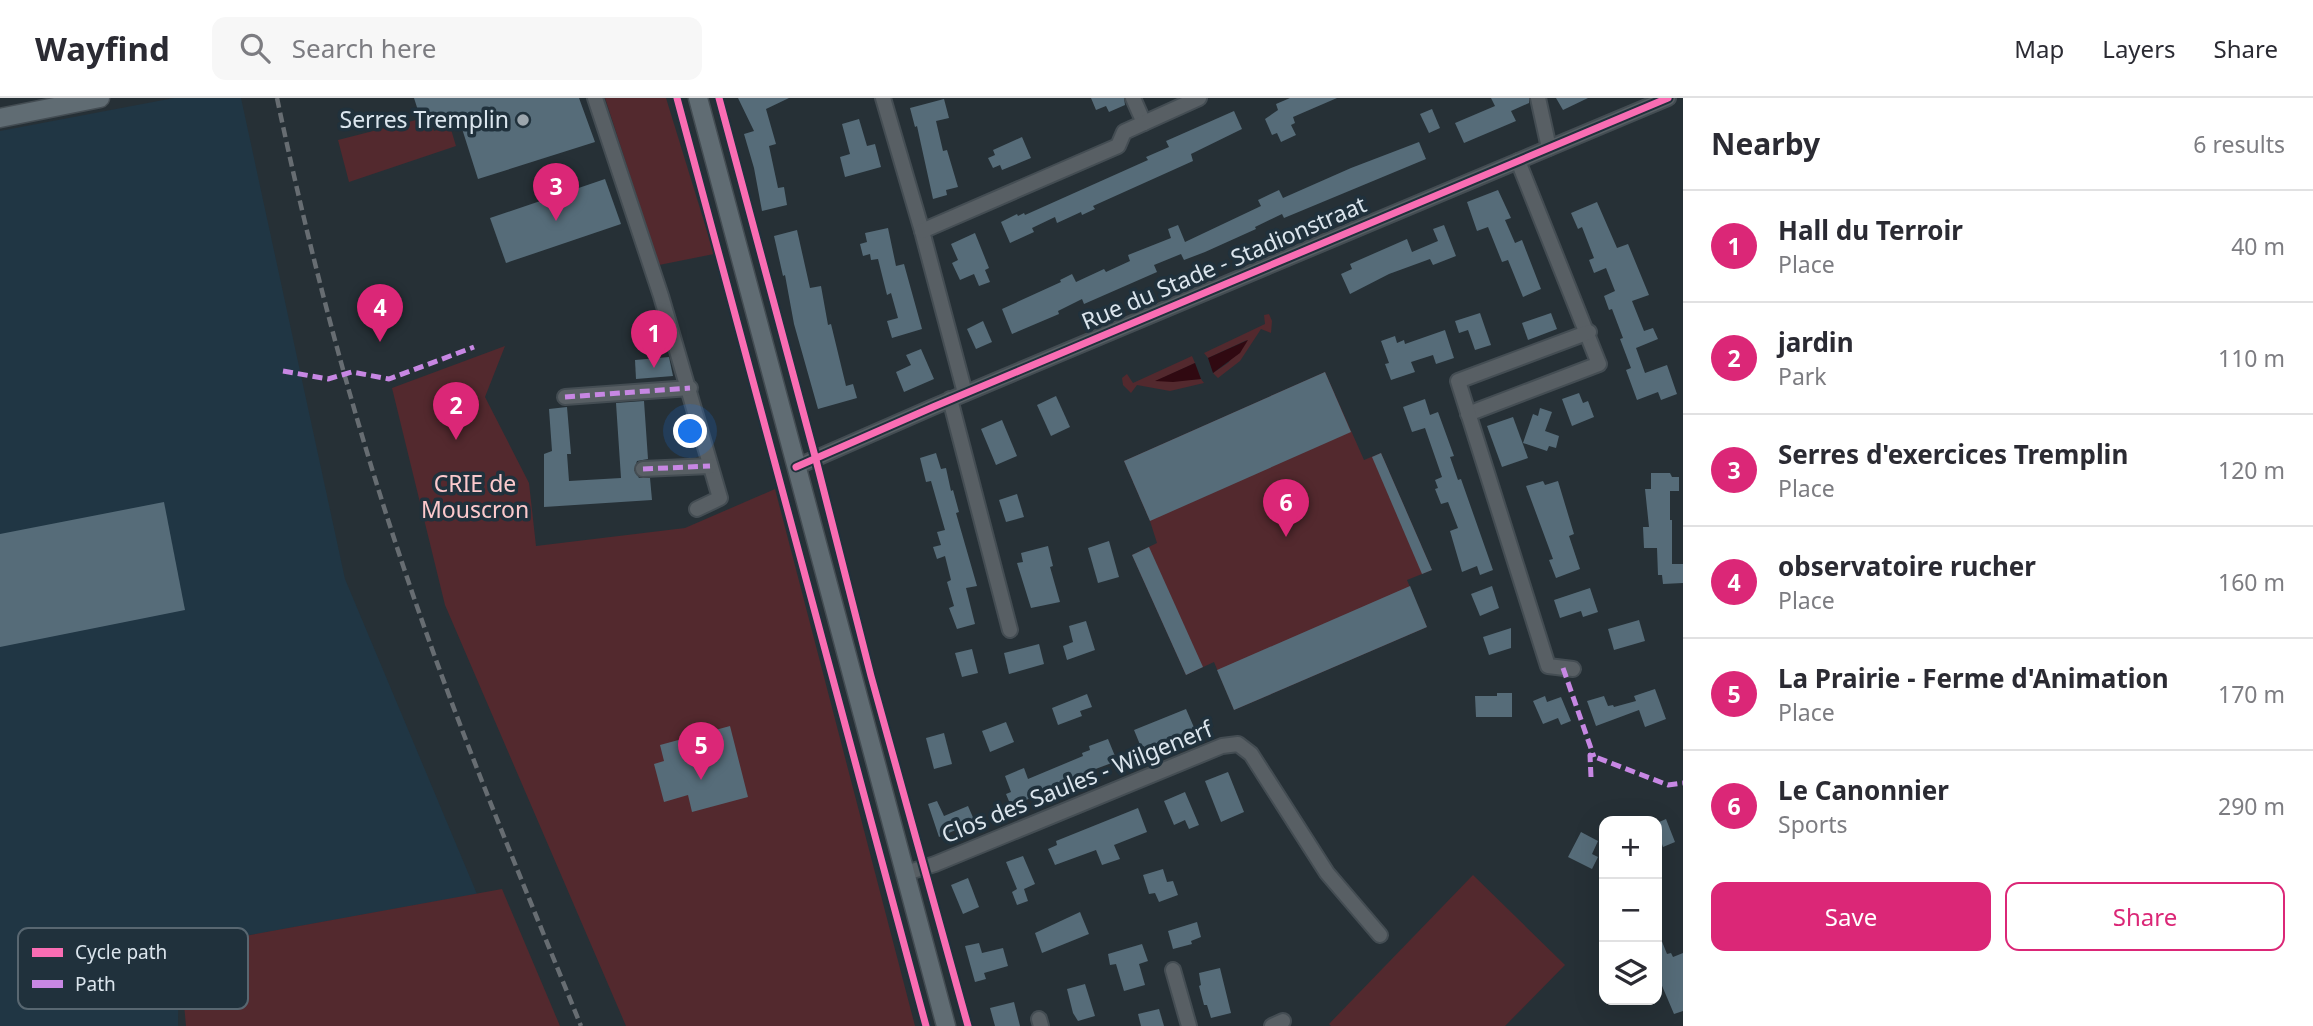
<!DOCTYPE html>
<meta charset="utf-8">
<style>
body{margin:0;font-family:"Noto Sans",sans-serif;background:#f7f7f7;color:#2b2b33}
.controls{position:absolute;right:21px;bottom:21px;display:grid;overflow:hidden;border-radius:14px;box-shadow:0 7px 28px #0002}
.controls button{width:63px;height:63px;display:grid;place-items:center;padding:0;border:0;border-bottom:2px solid #e1e1e2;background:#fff;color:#2b2b33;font:35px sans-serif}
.you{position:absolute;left:691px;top:334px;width:24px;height:24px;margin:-18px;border:5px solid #fff;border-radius:50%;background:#1a73e8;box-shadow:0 0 0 10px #1a73e833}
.badge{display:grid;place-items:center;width:46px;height:46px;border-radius:50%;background:#db2777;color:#fff;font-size:23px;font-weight:700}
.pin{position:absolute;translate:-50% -58px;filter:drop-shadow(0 2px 4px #0008)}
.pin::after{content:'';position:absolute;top:37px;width:24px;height:21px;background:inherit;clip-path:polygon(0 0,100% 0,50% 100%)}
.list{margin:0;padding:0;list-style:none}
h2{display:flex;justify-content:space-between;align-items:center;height:91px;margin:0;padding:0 28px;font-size:30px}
h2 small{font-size:23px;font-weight:400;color:#7c7c81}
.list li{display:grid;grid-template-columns:46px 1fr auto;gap:21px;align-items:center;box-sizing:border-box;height:112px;padding:0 28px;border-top:2px solid #e1e1e2}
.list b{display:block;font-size:26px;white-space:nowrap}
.list p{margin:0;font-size:23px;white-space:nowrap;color:#7c7c81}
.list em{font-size:23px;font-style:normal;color:#7c7c81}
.actions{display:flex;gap:14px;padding:21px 28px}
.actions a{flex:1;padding:16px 0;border:2px solid #db2777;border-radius:14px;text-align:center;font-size:24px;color:#db2777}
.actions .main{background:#db2777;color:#fff}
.icon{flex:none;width:38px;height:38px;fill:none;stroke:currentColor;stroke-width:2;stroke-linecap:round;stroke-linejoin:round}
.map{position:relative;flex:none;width:1683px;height:928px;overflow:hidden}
header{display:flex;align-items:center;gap:42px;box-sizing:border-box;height:98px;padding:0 35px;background:#fff;border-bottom:2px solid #e1e1e2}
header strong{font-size:33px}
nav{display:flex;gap:38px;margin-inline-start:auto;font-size:24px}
.search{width:490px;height:63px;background:#f7f7f7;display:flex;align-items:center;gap:18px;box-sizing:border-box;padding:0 24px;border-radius:14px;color:#7c7c81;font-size:26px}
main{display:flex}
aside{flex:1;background:#fff}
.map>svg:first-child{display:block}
.built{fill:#203644}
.green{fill:#53292e}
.water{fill:#300911}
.building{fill:#566c79}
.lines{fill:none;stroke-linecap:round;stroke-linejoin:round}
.minor-casing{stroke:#444d53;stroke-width:18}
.major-casing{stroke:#444d53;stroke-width:21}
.minor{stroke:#585f64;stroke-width:14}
.major{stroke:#606c73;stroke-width:18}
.rail{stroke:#676d72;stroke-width:4.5;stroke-dasharray:10 5;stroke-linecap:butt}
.quiet{stroke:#c787e3;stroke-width:5;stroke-dasharray:10 5;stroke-linecap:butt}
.cycleway-casing{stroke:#20313c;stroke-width:11}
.cycleway{stroke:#f96db3;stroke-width:7}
.poi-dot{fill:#9ca6ad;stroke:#20313c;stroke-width:2.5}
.labels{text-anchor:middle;stroke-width:7;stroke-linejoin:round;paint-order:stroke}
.poi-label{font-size:23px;fill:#dbe5ed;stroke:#20313c;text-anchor:end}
.street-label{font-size:23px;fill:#dbe5ed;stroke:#20313c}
.park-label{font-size:23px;fill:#fcc9cc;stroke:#20313c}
.key{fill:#20313c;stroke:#586771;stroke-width:2}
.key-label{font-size:19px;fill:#dbe5ed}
</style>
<header>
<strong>Wayfind</strong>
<div class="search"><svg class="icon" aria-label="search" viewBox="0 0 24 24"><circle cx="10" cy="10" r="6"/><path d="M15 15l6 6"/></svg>Search here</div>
<nav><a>Map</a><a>Layers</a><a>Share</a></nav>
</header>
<main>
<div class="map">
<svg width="1683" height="928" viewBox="0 0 1683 928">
<rect width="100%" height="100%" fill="#263036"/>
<!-- built -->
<path class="built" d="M174,0H241L345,481L477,796L179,850L178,928H0V33Z"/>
<!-- green -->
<g class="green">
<path d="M605,0H666L714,156L659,167Z"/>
<path d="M416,22L423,29L432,28L434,33L450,28L456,48L349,84L338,42Z"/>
<path d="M1269,216L1272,223L1271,235L1261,231L1240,263L1218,280L1213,275L1228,265L1247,242L1208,260L1204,255L1265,226L1264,217Z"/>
<path d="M505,248L485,299L529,385L536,448L685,430L775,391L915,928H626L445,507L392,290Z"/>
<path d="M1192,258L1195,265L1156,283L1201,281L1204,285L1170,293L1137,287L1131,295L1123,287L1122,280L1127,276L1133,285Z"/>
<path d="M1325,274L1364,362L1381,355L1432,472L1407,482L1427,529L1234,612L1214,564L1186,577L1132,457L1157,445L1150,423L1124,363Z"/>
<path d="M1473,777L1565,867L1505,928H1331L1329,926Z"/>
<path d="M502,791L560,928H186L179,850Z"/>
</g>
<!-- water -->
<g class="water">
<path d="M1248,242L1240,255L1213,275L1208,260Z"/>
<path d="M1195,265L1201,281L1173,284L1155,283Z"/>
</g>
<!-- building -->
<g class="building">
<path d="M414,0H579L595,44L478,81L458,18L423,28Z"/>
<path d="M738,0H789L766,11L776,46L769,48L778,90L784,89L787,107L762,113L754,70L744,36L754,33Z"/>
<path d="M1091,0H1124L1125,7L1109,14L1106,8L1096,12Z"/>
<path d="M1290,0H1337L1293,19L1295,25L1291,27L1296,37L1281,44L1277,35L1272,37L1265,21L1278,12L1276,6Z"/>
<path d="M1491,0H1529V5L1511,13L1516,23L1464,45L1455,25L1495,8Z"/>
<path d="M1556,0H1588L1563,12Z"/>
<path d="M944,1L949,20L936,23L943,53L947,52L958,89L946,92L947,97L933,101L917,28L915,29L910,10Z"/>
<path d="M1432,11L1440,30L1429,35L1420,16Z"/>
<path d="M1234,13L1242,31L1191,56L1193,63L1093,108L1095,111L1082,117L1081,114L1057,125L1055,119L1032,130L1034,134L1010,145L1001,124L1017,116L1018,118L1024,115L1025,117L1148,62L1146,59L1169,49L1166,43Z"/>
<path d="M859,21L867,48L875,46L881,69L845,79L840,59L850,56L842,26Z"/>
<path d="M1022,39L1031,60L1002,72L1000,67L993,70L988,60L995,57L993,52Z"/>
<path d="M1419,44L1426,61L1284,120L1282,116L1255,129L1256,131L1205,154L1184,162L1181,156L1154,167L1157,174L1084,206L1082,201L1058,213L1059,216L1012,236L1002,211L1061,184L1060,182L1072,176L1076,184L1104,171L1106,174L1130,163L1128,157L1171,140L1168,131L1178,127L1185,144L1261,108L1258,102L1279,92L1283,100L1351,70Z"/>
<path d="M605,81L621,126L506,165L490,120Z"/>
<path d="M1498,92L1511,120L1505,122L1515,145L1522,142L1541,191L1523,199L1508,162L1502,164L1488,129L1477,133L1467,104Z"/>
<path d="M1597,104L1617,150L1628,146L1649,197L1632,203L1644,233L1653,230L1658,241L1636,250L1645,275L1667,267L1677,296L1661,302L1658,294L1637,302L1626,272L1631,270L1620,241L1623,240L1612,211L1609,212L1604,198L1615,193L1606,170L1594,175L1589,162L1594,160L1582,129L1578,131L1571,115Z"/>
<path d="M1444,127L1456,158L1433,167L1430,161L1389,176L1350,196L1341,176L1352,171L1350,166L1407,141L1412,154L1438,143L1433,131Z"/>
<path d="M888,130L896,168L904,166L922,231L892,240L887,223L898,220L891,195L887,197L878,161L871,162L870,156L863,158L860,146L867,144L865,135Z"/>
<path d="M797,132L810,190L821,188L828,227L831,226L846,288L853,286L857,300L818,311L794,226L785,177L783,178L774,138Z"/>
<path d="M975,135L989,170L985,172L990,184L979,188L974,176L960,182L952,165L958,162L951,146Z"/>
<path d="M1480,215L1491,247L1475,252L1468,232L1459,235L1455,223Z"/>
<path d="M1551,215L1557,231L1528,242L1522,225Z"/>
<path d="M983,223L992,244L976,251L967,231Z"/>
<path d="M1445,232L1454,260L1436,266L1433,257L1411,264L1415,274L1391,282L1385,266L1389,265L1381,243L1395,238L1397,245L1404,242L1405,246Z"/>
<path d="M921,251L934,281L904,294L896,274L911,267L906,257Z"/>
<path d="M669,259L673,278L636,281L635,262Z"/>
<path d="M1325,274L1351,334L1150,423L1124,363Z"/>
<path d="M1579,295L1583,305L1588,303L1594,319L1572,328L1562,301Z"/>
<path d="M1056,298L1070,329L1051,338L1037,307Z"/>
<path d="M1425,301L1430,317L1438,314L1454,358L1450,359L1458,382L1461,381L1493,472L1480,477L1477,468L1462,474L1450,433L1458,430L1448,404L1441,406L1435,391L1438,390L1435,382L1442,379L1425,330L1412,334L1403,309Z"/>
<path d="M644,303L648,361L637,363L634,372L639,380H650L652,402L544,409V356L552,353L549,311L567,309L571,356H567L569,383L621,380L616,305Z"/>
<path d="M1540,310L1552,314L1545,333L1559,338L1556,350L1549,348L1547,353L1523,345L1533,316L1538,318Z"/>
<path d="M1513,319L1528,360L1502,369L1487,328Z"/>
<path d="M1002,322L1017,358L996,367L981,331Z"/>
<path d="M936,355L941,371L946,370L951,393L953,392L959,414L956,415L977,488L966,490L975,526L957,531L949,510L954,508L947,484L951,482L945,458L937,461L933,449L941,447L937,434L945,432L931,383L926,384L920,360Z"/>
<path d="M1381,355L1432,472L1422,476L1372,359Z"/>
<path d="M1651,375H1670L1672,379H1679V393H1670V422H1672V466H1683V485L1663,486L1662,477H1658L1657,450H1644L1643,429H1649L1645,391H1651Z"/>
<path d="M1543,383L1545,387L1558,383L1574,436L1569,438L1580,471L1556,480L1549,462L1553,461L1526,388Z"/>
<path d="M1017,396L1024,419L1006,424L999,402Z"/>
<path d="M164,404L185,512L0,549V436Z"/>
<path d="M1109,443L1119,479L1098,485L1088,450Z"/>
<path d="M1048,448L1053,468L1050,469L1060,504L1031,510L1017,465L1023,464L1021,455Z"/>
<path d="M1149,449L1203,569L1186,577L1132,457Z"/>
<path d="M1410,488L1427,529L1234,612L1217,572Z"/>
<path d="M1492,488L1499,510L1480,518L1471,496Z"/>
<path d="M1590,490L1598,514L1583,519L1581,513L1560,520L1554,502Z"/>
<path d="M1639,522L1645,543L1614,552L1608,531Z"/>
<path d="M1086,523L1095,552L1067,562L1063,548L1073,544L1069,528Z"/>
<path d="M1511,530V550L1489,557L1483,539Z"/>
<path d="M1039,546L1044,566L1009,576L1004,555Z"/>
<path d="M972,551L978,575L962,579L955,555Z"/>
<path d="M1655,591L1666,621L1645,629L1639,612L1596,628L1587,603L1604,598L1608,608L1613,607L1614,609L1636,603L1634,598Z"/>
<path d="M1497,595H1512V619H1476L1475,598H1497Z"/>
<path d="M1087,596L1092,609L1080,613L1082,618L1058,627L1052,610Z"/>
<path d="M1545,598L1547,604L1561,599L1571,623L1561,627L1558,620L1543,626L1533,603Z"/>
<path d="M1186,611L1196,634L1146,654L1144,648L1141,649L1134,632Z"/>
<path d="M1006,624L1014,644L990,654L982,633Z"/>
<path d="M730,628L748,699L692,714L688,697L664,704L654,666L664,663L660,647Z"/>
<path d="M944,635L952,666L934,671L926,640Z"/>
<path d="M1108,641L1117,663L1074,679L1076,683L1064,688L1063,687L1011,708L1006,696L1011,694L1005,678L1024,670L1028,681L1083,658L1082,655L1090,652L1089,648Z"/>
<path d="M1228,674L1244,714L1221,724L1205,683Z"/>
<path d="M1185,694L1199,727L1189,731L1185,722L1174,727L1164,703Z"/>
<path d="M937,703L944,718L968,708L975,724L939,739L928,706Z"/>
<path d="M1138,710L1147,734L1114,747L1120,761L1102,767L1096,752L1055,767L1048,751L1057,747L1056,743Z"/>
<path d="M1666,721L1675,744L1663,749L1662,746L1657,748V725Z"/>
<path d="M1581,734L1598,743L1592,756L1598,759L1592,771L1568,759Z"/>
<path d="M1023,758L1035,786L1024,791L1028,803L1017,807L1012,794L1017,791L1006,764Z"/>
<path d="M1163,771L1167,784L1173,783L1178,797L1159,804L1155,795L1149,796L1143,777Z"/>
<path d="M968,780L979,809L963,816L951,787Z"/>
<path d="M1080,814L1089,836L1042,855L1035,835Z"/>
<path d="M1197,824L1201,839L1191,843L1192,846L1173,851L1168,833Z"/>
<path d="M1657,831L1667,856L1671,855L1673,859L1683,855V913L1674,916L1657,876Z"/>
<path d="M979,845L982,855L1003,850L1008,868L984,875L986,881L975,884L965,848Z"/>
<path d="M1142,846L1148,863L1139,866L1145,887L1124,893L1116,866L1110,867L1108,856Z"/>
<path d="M1220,870L1231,915L1211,920L1207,907H1204L1199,888L1201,887L1199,875Z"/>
<path d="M1085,886L1095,918L1078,923L1073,915L1067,891Z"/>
<path d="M1014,904L1020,928H995L990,910Z"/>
<path d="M1159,911L1164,928H1141L1138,916Z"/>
</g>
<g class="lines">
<!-- minor casing -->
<g class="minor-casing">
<g id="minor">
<path d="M595,0L661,198L720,400L697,411"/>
<path d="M883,0L922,133L965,295"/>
<path d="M1133,0L1144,25"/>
<path d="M1538,0L1549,50"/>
<path d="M922,133L1118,48L1124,34L1199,0"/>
<path d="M565,299L690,290"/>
<path d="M950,301L1010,532"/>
<path d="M1468,316L1599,266L1518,63"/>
<path d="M796,369L933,309L1668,0"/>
<path d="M643,371L710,368"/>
<path d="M1573,571L1548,568L1458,283L1589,234"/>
<path d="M906,775L935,766L1222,648L1238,646L1251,656L1327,775L1380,837"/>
<path d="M1173,872L1189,928"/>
<path d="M1039,921L1041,928"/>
<path d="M1272,928L1283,923"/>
</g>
</g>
<!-- major casing -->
<g class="major-casing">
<g id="major">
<path d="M698,0L946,928"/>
<path d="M0,20L100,0"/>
</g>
</g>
<!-- minor -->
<use href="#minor" class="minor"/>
<!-- major -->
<use href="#major" class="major"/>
<!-- rail -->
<path class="rail" d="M277,0C315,181 364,360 426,534C473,667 528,797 581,928"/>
<!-- quiet -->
<g class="quiet">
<path d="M283,273L328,281L352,274L389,281L474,249"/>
<path d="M565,299L690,290"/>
<path d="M643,371L710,368"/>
<path d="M1563,570L1594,659"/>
<path d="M1591,679L1590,657L1668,687L1683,685"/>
</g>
<!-- cycleway casing -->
<g class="cycleway-casing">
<g id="cycleway">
<path d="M677,0L926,928"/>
<path d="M719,0L816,362L871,578L968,928"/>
<path d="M796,369L933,309L1668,0"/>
</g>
</g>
<!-- cycleway -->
<use href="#cycleway" class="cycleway"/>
</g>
<!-- markers -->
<circle class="poi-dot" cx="523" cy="22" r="7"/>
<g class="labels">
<!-- poi labels -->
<g class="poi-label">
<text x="509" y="30">Serres Tremplin</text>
</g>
<!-- street labels -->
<g class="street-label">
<text transform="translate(1224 165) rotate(-23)" y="8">Rue du Stade - Stadionstraat</text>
<text transform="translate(1077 684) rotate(-22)" y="8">Clos des Saules - Wilgenerf</text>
</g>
<!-- park labels -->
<g class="park-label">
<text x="475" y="394">CRIE de<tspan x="475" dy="26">Mouscron</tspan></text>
</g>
</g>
<!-- legend -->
<rect x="18" y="830" width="230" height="81" rx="10" class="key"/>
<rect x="32" y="850" width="31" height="9" fill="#f96db3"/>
<rect x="32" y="882" width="31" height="8" fill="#c787e3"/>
<g class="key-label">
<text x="75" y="861">Cycle path</text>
<text x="75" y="893">Path</text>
</g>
</svg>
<div class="controls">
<button>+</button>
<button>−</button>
<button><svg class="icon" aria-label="layers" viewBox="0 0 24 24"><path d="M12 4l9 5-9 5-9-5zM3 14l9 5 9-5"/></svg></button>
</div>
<div class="you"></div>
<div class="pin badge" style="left:654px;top:270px">1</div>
<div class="pin badge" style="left:456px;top:342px">2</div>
<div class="pin badge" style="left:556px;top:123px">3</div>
<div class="pin badge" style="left:380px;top:244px">4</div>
<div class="pin badge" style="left:701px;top:682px">5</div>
<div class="pin badge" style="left:1286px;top:439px">6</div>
</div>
<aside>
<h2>Nearby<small>6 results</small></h2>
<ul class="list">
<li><span class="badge">1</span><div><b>Hall du Terroir</b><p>Place</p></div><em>40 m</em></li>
<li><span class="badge">2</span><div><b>jardin</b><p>Park</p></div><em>110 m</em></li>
<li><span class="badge">3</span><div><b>Serres d'exercices Tremplin</b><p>Place</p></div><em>120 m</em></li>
<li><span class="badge">4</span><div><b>observatoire rucher</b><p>Place</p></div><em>160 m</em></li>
<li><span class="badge">5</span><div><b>La Prairie - Ferme d'Animation</b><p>Place</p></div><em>170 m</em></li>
<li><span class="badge">6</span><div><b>Le Canonnier</b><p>Sports</p></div><em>290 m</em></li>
</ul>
<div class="actions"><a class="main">Save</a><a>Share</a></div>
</aside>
</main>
